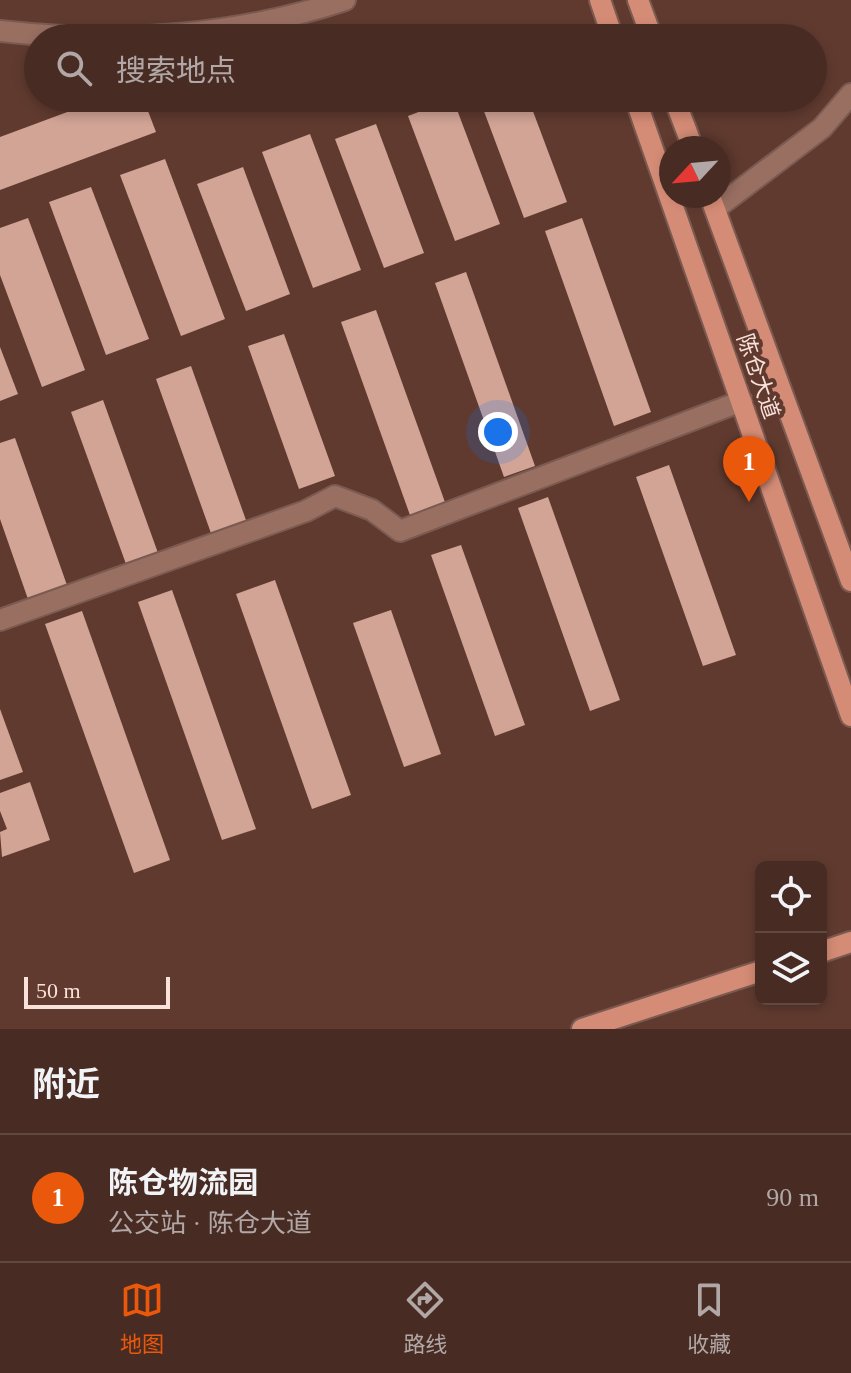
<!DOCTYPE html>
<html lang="zh">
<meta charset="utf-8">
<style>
body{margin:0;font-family:"Times New Roman","Noto Sans SC",serif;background:#4f342b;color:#f1f3f6}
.controls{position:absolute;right:24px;bottom:24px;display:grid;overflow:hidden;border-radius:12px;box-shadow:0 4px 12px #0003}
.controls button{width:72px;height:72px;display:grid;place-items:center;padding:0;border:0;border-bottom:2px solid #604841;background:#482c23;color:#f1f3f6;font:40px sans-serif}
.compass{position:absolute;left:659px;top:136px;width:72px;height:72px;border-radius:50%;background:#482c23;box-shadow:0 4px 12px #0003;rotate:244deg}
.scale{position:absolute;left:24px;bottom:20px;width:146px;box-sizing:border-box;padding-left:8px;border:4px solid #fae1da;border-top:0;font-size:22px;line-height:28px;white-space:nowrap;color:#fae1da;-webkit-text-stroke:6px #603a2f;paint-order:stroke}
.you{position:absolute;left:498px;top:432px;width:28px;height:28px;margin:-20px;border:6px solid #fff;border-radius:50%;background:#1a73e8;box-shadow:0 0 0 12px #1a73e833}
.badge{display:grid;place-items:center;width:52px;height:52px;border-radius:50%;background:#ea580c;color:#fff;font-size:26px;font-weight:700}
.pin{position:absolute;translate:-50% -66px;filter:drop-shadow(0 2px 4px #0008)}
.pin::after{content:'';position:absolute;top:42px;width:28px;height:24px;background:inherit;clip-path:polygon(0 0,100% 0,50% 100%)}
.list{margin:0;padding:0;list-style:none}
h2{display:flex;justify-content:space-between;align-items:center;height:104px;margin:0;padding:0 32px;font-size:34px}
h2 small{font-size:26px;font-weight:400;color:#b1a7a6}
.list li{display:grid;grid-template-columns:52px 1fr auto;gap:24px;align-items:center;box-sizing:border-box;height:128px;padding:0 32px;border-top:2px solid #604841}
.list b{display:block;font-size:30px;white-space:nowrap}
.list p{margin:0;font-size:26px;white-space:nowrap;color:#b1a7a6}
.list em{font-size:26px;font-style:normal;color:#b1a7a6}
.icon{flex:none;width:44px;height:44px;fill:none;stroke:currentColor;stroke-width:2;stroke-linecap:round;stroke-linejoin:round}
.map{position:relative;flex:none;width:851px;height:1029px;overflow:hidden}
.search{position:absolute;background:#482c23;box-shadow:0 4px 12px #0003;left:24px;right:24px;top:24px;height:88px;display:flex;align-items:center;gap:20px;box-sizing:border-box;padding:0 28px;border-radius:44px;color:#b1a7a6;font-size:30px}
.sheet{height:232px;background:#482c23}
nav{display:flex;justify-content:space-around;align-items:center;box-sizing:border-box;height:112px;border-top:2px solid #604841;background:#482c23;font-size:22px;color:#b1a7a6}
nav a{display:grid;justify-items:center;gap:4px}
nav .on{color:#ea580c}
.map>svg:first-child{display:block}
.building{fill:#d1a496}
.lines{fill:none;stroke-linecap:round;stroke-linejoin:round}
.minor-casing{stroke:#7b5a51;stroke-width:24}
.major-casing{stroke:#7b5a51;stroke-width:24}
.minor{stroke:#996f62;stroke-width:20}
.major{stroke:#d58c76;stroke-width:20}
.labels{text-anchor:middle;stroke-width:8;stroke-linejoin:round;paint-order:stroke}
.street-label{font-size:22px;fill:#fae1da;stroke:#603a2f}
</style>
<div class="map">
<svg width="851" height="1029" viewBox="0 0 851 1029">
<rect width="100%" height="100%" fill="#603a2f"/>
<!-- building -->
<g class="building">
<path d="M105,98H143L156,132L0,190V137Z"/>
<path d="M479,98H528L567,202L524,218Z"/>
<path d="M453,99L500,224L455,241L408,116Z"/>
<path d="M376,124L424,253L384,268L335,139Z"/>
<path d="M310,134L361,270L313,288L262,152Z"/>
<path d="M165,159L225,319L181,336L120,175Z"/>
<path d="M243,167L290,294L246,311L197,184Z"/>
<path d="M91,187L149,339L106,355L49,202Z"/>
<path d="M28,218L85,370L42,387L0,275V228Z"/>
<path d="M582,218L651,412L614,426L545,231Z"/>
<path d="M466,272L535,466L504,477L435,283Z"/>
<path d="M376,310L446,505L411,518L341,322Z"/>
<path d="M284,334L335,476L299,489L248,346Z"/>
<path d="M0,347L18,394L0,401Z"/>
<path d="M191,366L247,523L212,536L156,379Z"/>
<path d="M103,400L158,553L126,564L71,412Z"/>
<path d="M15,438L68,588L29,602L0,519V443Z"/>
<path d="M669,465L736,655L703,666L636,477Z"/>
<path d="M548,497L620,700L590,711L518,508Z"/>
<path d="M461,545L525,725L495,736L431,555Z"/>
<path d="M275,580L351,795L312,809L236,594Z"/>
<path d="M172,590L256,829L222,840L138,602Z"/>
<path d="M391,610L441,754L404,767L353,623Z"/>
<path d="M82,611L170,860L134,873L45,624Z"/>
<path d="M0,709L23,772L0,780Z"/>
<path d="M30,782L50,840L2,857L0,832L7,829L0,811V793Z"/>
</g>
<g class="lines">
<!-- minor casing -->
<g class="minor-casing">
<g id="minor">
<path d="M0,31C116,44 234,37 345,0"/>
<path d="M715,209L822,128L851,94"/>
<path d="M0,620L306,511L335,496L372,510L400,531L742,401"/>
</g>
</g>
<!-- major casing -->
<g class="major-casing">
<g id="major">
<path d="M600,0L613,38"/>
<path d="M638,0L652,38"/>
<path d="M635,98L851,716"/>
<path d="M674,98L693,148"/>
<path d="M710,196L851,581"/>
<path d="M821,952L851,942"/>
<path d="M582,1029L761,971"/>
</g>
</g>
<!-- minor -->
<use href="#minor" class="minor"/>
<!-- major -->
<use href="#major" class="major"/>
</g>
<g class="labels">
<!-- street labels -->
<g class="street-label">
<text transform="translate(759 376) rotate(71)" y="8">陈仓大道</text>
</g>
</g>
</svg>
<div class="controls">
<button><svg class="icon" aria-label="locate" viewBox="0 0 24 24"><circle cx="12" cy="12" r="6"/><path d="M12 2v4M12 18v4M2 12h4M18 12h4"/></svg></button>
<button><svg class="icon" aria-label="layers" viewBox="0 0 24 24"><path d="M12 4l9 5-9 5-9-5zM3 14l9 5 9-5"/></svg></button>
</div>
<svg class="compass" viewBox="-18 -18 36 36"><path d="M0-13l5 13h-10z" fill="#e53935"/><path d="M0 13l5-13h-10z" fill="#b1a7a6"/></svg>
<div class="scale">50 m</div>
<div class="you"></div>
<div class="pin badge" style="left:749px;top:502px">1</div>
<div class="search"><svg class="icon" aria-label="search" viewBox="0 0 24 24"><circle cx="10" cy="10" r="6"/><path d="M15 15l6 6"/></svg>搜索地点</div>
</div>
<section class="sheet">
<h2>附近<small></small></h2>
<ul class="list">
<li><span class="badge">1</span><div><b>陈仓物流园</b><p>公交站 · 陈仓大道</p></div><em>90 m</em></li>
</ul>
</section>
<nav>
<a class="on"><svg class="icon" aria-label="map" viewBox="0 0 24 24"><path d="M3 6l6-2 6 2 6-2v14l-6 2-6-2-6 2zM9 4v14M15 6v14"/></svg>地图</a>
<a><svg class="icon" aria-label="directions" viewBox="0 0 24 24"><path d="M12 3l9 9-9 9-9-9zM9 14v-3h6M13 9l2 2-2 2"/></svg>路线</a>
<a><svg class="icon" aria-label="saved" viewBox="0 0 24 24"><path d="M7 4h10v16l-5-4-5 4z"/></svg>收藏</a>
</nav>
